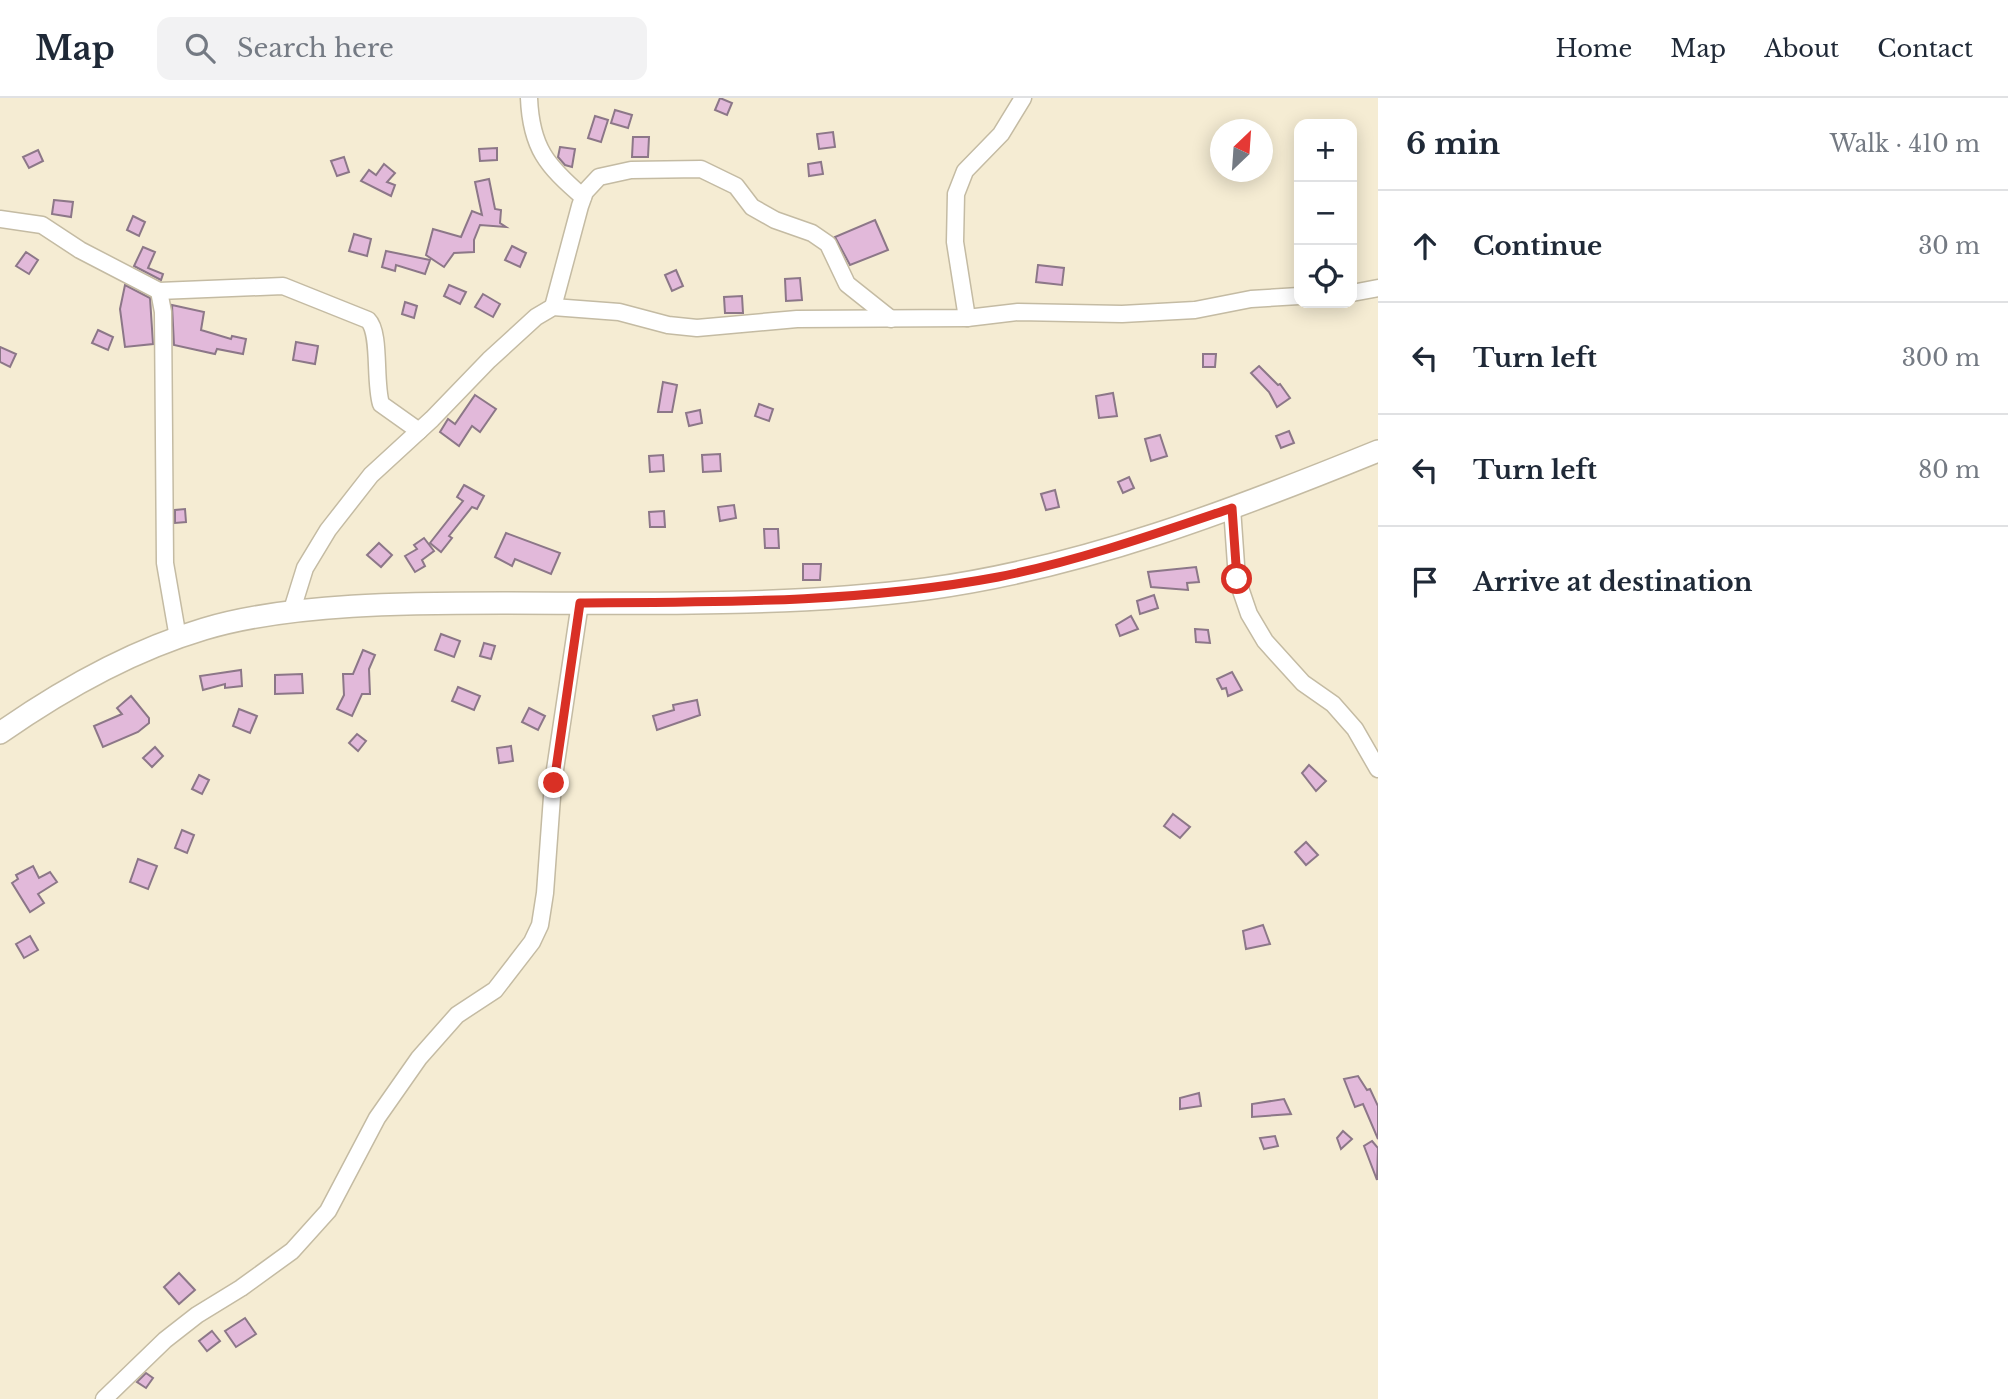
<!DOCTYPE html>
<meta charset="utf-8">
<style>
body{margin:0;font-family:"Libre Baskerville",serif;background:#f2f2f3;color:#1f2937}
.controls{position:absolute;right:21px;top:21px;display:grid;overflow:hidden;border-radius:14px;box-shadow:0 4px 18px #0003}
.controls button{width:63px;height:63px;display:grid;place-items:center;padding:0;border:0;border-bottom:2px solid #e0e1e3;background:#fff;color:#1f2937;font:35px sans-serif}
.compass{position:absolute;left:1210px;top:21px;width:63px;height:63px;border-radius:50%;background:#fff;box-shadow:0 4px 18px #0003;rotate:25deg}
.stop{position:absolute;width:21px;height:21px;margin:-16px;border:5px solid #d93025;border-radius:50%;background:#fff}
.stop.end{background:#d93025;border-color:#fff;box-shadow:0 2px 7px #0008}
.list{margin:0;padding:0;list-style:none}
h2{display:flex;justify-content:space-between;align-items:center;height:91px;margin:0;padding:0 28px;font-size:30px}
h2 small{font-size:23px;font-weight:400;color:#747a83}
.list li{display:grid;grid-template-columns:46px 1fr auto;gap:21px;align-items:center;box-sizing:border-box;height:112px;padding:0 28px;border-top:2px solid #e0e1e3}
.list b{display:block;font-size:26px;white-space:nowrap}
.list em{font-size:23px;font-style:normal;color:#747a83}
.icon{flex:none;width:38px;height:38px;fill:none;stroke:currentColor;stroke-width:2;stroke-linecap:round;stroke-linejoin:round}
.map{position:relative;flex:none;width:1378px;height:1301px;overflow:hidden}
header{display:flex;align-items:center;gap:42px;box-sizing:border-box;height:98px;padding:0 35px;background:#fff;border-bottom:2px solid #e0e1e3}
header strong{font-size:33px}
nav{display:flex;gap:38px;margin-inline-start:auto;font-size:24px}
.search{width:490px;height:63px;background:#f2f2f3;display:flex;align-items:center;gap:18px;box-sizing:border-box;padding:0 24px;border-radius:14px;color:#747a83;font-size:26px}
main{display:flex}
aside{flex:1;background:#fff}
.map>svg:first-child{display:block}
.building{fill:#e2b9da;stroke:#8c7788;stroke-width:2}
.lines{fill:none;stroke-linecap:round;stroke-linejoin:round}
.minor-casing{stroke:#c4bba3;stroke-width:19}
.secondary-casing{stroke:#c4bba3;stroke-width:24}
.minor{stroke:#fff;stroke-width:16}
.secondary{stroke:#fff;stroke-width:21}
.route{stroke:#d93025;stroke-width:9}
</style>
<header>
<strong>Map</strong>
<div class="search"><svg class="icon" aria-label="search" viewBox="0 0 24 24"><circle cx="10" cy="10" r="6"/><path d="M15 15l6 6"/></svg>Search here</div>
<nav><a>Home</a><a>Map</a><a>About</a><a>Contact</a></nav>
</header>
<main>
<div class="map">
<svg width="1378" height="1301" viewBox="0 0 1378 1301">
<rect width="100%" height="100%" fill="#f5ecd3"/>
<!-- building -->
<g class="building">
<path d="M720,0L732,5L727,17L715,12Z"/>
<path d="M615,12L632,17L628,30L611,25Z"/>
<path d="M595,18L608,22L601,44L588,40Z"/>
<path d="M833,34L835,49L819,51L817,36Z"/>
<path d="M633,39H649L648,59H632Z"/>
<path d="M560,49L575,51L572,69L565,67L558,59Z"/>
<path d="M497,50V62L480,63L479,51Z"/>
<path d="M38,52L43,63L29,70L23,59Z"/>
<path d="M344,59L349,74L337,78L331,63Z"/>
<path d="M821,64L823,76L809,78L808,66Z"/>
<path d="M384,66L395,75L387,84L395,87L391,98L361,83L369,72L376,77Z"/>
<path d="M489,81L495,111L501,112L500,125L506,129L480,127L474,142V154L454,155L444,169L426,157L433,131L461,139L472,113L482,117L475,84Z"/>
<path d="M54,102L73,104L71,119L52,116Z"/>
<path d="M133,118L145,124L139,138L127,132Z"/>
<path d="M875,122L888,152L850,167L835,139Z"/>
<path d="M354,136L371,141L367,158L349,153Z"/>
<path d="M512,148L526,155L520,169L505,162Z"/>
<path d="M143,149L155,154L148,170L163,176L161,182L134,168Z"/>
<path d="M386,153L430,162L425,176L396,167L395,173L382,169Z"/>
<path d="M26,154L38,162L29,176L16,168Z"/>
<path d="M1038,167L1064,170L1062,187L1036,184Z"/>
<path d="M676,172L683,188L672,193L665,177Z"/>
<path d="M800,180L802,202L786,203L785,181Z"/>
<path d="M125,187L150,200L153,246L125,249L120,211Z"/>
<path d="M449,187L466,194L460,206L444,198Z"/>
<path d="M483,196L500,206L493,219L475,209Z"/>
<path d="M742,198L743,215H725L724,199Z"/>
<path d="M405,204L417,208L414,220L402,216Z"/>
<path d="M172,207L204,214L201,232L231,241L232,238L246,241L243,256L217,251L215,256L174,247Z"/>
<path d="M98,232L113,239L108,252L92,245Z"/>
<path d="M296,244L318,248L315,266L293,262Z"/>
<path d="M0,249L16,256L10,269L0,264Z"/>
<path d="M1203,256H1216L1215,269H1203Z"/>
<path d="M1259,268L1278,287L1280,286L1290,300L1277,309L1269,294L1251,275Z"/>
<path d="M663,284L677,287L672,314H658Z"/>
<path d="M1113,295L1117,318L1099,320L1096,298Z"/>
<path d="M475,297L496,311L480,334L472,328L459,348L440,334L448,321L455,326Z"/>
<path d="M759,306L773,311L769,323L755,318Z"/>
<path d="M700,312L702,325L689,328L686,315Z"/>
<path d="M1289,333L1294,345L1281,350L1276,338Z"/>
<path d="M1160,337L1167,358L1151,363L1145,341Z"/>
<path d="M720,356L721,373L703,374L702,357Z"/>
<path d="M663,357L664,373L650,374L649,358Z"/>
<path d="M1129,379L1134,390L1123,395L1118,384Z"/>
<path d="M464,387L484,398L477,411L472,409L449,438L452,440L441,454L430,445L463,403L457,399Z"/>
<path d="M1055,392L1059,409L1046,412L1041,396Z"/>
<path d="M734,407L736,420L720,423L718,409Z"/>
<path d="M185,411L186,424L175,425V412Z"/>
<path d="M664,413L665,429H650L649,414Z"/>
<path d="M764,431H778L779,450H765Z"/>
<path d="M506,435L560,455L551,476L515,461L512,468L495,459Z"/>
<path d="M424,440L434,453L422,462L425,468L415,474L405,458L417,451L414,447Z"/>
<path d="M379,445L392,457L381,469L367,457Z"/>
<path d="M803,466H821L820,482H803Z"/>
<path d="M1196,469L1199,484L1187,485L1188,492L1151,489L1148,474Z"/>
<path d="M1154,497L1158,510L1140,516L1137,503Z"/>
<path d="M1131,518L1138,531L1120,538L1116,527Z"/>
<path d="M1195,531L1208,532L1210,545L1196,544Z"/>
<path d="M441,536L460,543L454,559L435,552Z"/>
<path d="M484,545L495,548L491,561L480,558Z"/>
<path d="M363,552L375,557L369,571L370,596H362L352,618L337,611L344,597L343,576H353Z"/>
<path d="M241,572L242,588L225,590V586L203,592L200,578Z"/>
<path d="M1232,574L1242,592L1228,598L1226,590L1222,591L1217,581Z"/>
<path d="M302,576L303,595L275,596V577Z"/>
<path d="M458,589L480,598L474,612L452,603Z"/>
<path d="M131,598L149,620V625L138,634L103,649L94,628L122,616L117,610Z"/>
<path d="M697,602L700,617L657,632L653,618L674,612L673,607Z"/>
<path d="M529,610L545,618L538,632L522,624Z"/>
<path d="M239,611L257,618L250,635L233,628Z"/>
<path d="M357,636L366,643L358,653L349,645Z"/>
<path d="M511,648L513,663L499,665L497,650Z"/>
<path d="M155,649L163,658L152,669L143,660Z"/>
<path d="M1309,667L1326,683L1316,693L1302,675Z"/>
<path d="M199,677L209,682L202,696L192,691Z"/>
<path d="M1173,716L1190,729L1180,740L1164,728Z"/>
<path d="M182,732L194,737L187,755L175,750Z"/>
<path d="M1306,744L1318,757L1306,767L1295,754Z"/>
<path d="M138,761L157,768L148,791L130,784Z"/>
<path d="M33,768L39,780L50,774L57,784L38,796L44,805L30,814L12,785L18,781L16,777Z"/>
<path d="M1263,827L1270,846L1246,851L1243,833Z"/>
<path d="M30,838L38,852L24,860L16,846Z"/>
<path d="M1358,978L1367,992L1370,991L1378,1008V1041L1363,1006L1355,1009L1344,981Z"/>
<path d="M1199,995L1201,1008L1180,1011V1000Z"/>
<path d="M1284,1001L1291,1016L1252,1019V1006Z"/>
<path d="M1343,1033L1352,1041L1341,1051L1337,1040Z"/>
<path d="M1275,1038L1278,1048L1264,1051L1260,1040Z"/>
<path d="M1372,1043L1378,1050L1377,1082L1364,1048Z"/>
<path d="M179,1175L195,1192L179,1206L164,1189Z"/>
<path d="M245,1220L256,1236L236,1249L225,1233Z"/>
<path d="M212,1233L220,1243L207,1253L199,1243Z"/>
<path d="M146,1275L153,1280L146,1290L137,1284Z"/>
</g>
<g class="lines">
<!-- minor casing -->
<g class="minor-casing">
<g id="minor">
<path d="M529,0C531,50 547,68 583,99"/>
<path d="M0,121L42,127L80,152L159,193L283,188L368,222C381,235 374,283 381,306L419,333"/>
<path d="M159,193L163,214L165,465L178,540"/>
<path d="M1352,195L1378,190"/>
<path d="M553,209L580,108L585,94L599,79L631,72L701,71L736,88L752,109L775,122L812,135L828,146L847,186L891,221"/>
<path d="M967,220L955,144L956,96L965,73L1001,36L1023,0"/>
<path d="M1232,410L1237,481L1249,516L1265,543L1303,585L1333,606L1355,631L1378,671"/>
<path d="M291,515L305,470L328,432L371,377L432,321L489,262L536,219L553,209L619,214L668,227L697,230L797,221L967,220L1018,214L1122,216L1195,212L1251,201L1299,198"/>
<path d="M104,1301L165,1242L197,1217L241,1190L292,1153L328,1113L377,1020L419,960L457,917L495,892L532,844L540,827L545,795L553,685L580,505"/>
</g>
</g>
<!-- secondary casing -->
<g class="secondary-casing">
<path id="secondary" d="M0,635C63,591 130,553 204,531C290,505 413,505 503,505C644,505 786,509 926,491C1082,470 1233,412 1378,353"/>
</g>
<!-- minor -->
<use href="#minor" class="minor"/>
<!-- secondary -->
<use href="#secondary" class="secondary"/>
</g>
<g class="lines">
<!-- route -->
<path class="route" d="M554,685L580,505C720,504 860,505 998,479C1078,463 1155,436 1232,410L1237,481"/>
</g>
</svg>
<div class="controls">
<button>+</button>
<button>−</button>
<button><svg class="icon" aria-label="locate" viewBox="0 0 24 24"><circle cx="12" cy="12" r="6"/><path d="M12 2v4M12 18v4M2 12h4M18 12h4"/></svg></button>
</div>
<svg class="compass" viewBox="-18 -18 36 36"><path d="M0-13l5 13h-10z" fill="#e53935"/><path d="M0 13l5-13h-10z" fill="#747a83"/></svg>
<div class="stop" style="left:1237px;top:481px"></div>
<div class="stop end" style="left:554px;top:685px"></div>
</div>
<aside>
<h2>6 min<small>Walk · 410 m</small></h2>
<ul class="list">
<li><svg class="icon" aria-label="ahead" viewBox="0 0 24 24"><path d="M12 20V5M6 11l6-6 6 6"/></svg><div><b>Continue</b></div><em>30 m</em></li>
<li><svg class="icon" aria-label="left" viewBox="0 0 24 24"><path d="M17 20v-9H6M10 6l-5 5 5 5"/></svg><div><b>Turn left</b></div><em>300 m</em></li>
<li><svg class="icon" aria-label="left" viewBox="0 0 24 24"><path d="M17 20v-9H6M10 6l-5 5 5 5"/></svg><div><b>Turn left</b></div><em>80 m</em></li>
<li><svg class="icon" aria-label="arrive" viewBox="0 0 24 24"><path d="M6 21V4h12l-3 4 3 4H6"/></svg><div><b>Arrive at destination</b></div></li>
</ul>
</aside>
</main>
